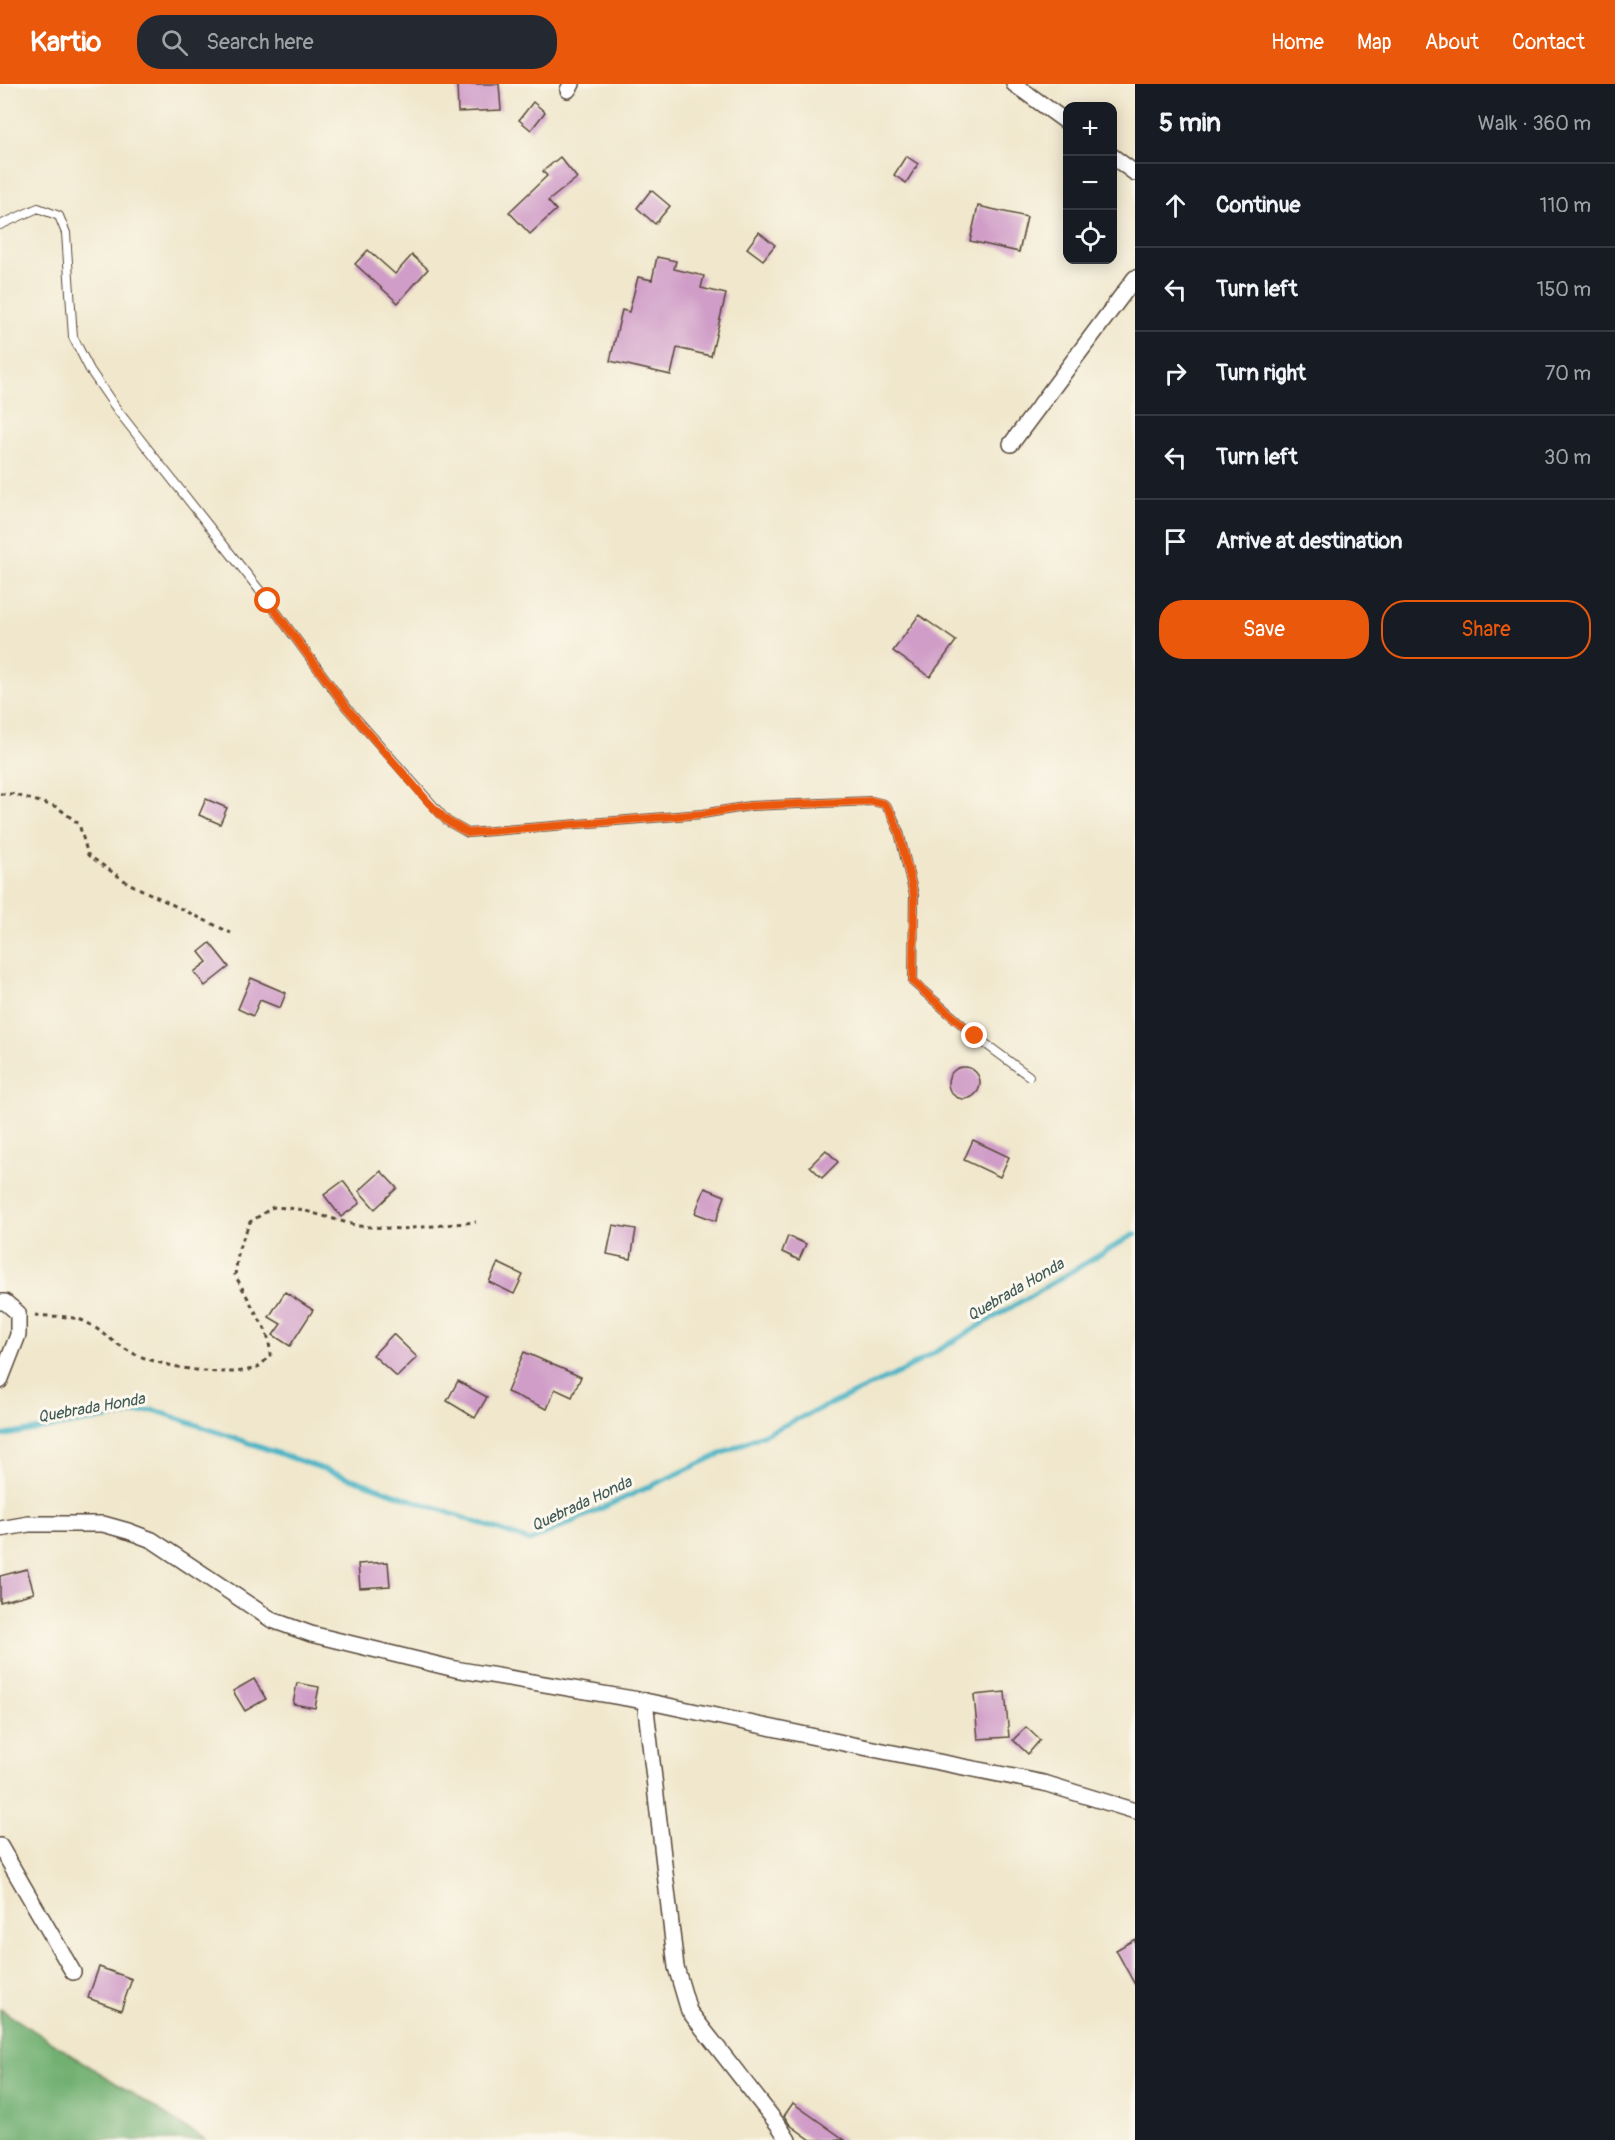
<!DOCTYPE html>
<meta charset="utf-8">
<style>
body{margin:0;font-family:Pangolin,sans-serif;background:#242831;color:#f1f3f6}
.controls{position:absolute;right:18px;top:18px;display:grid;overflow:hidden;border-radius:12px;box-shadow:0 3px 15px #0003}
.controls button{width:54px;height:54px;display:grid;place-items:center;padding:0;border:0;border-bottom:2px solid #363941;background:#171b24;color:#f1f3f6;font:30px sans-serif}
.stop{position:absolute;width:18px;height:18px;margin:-14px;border:4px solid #ea580c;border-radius:50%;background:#fff}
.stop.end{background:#ea580c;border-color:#fff;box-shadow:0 2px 6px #0008}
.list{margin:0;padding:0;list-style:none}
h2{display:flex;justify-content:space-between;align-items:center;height:78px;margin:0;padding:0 24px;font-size:26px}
h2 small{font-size:20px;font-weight:400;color:#9ea1a6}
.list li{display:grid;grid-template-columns:39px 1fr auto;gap:18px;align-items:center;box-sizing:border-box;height:84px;padding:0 24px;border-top:2px solid #363941}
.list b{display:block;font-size:22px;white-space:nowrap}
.list em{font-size:20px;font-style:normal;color:#9ea1a6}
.actions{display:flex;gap:12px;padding:18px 24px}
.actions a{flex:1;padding:14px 0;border:2px solid #ea580c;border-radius:24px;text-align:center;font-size:21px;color:#ea580c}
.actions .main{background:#ea580c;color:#fff}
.icon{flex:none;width:33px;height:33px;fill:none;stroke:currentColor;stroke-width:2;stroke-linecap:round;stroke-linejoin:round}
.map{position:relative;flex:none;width:1135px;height:2056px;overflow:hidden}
header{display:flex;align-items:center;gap:36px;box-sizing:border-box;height:84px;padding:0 30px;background:#ea580c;color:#fff}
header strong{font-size:28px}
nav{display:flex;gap:33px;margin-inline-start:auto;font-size:21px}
.search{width:420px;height:54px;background:#242831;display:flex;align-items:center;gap:15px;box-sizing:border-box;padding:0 21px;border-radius:24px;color:#9ea1a6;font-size:22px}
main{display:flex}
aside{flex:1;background:#171b24}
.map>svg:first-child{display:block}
.forest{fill:#72b072;stroke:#566d48;stroke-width:1.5}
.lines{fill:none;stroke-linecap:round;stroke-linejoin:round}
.stream{stroke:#48b3c5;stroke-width:5}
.building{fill:#d09dc8}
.service-casing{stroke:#564638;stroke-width:10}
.minor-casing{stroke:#564638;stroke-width:18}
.path{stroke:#564638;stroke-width:3;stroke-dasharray:4.5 4.5;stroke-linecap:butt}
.service{stroke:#fff;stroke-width:8}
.minor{stroke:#fff;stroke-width:15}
.route{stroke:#ea580c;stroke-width:8}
.labels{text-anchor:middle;stroke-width:6;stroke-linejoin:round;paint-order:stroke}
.water-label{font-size:16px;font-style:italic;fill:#405a58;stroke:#fbf7ec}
</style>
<header>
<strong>Kartio</strong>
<div class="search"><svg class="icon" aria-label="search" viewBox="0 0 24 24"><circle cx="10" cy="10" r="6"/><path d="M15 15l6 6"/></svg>Search here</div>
<nav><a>Home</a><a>Map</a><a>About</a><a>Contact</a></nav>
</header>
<main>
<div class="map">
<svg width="1135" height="2056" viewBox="0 0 1135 2056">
<rect width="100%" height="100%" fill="#fbf7ec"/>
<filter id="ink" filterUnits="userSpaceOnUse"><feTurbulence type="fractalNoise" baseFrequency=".0167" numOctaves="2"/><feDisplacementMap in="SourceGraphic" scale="12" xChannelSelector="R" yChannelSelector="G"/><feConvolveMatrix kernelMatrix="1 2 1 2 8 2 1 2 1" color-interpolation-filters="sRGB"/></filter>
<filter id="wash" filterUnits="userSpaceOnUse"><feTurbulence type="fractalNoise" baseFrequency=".008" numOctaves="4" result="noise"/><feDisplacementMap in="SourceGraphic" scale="24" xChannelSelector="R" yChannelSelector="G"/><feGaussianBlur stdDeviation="1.35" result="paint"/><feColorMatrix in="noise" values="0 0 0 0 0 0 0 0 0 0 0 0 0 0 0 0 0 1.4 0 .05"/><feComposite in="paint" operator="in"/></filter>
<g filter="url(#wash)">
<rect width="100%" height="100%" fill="#f0e7cc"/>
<!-- forest -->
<path class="forest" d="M0,1925L205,2056H0Z"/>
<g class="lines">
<!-- stream -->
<path class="stream" d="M0,1352L154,1326L530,1457L903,1287L1135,1150"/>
</g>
<g id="blocks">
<!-- building -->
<g class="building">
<path d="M457,0H499L501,26L458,28Z"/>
<path d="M533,18L545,28L531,46L519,36Z"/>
<path d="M906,72L918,80L906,99L894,91Z"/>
<path d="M560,73L577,94L548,117L556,126L530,150L509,128L547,92L543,87Z"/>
<path d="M651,106L670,122L655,140L637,124Z"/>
<path d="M978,122L1027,133L1019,168L970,157Z"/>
<path d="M759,148L775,161L763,176L747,164Z"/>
<path d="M368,166L395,190L412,171L428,185L398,219L355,180Z"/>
<path d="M657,173L676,177L674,185L704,192L701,204L726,210L711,272L677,264L671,291L610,277L622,226L629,228L638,193L652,196Z"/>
<path d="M919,531L956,557L930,593L893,567Z"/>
<path d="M206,715L227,724L220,740L199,731Z"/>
<path d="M210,859L229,883L205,902L194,888L207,878L199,868Z"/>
<path d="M251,894L286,909L280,924L260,916L253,932L238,925Z"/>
<circle cx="964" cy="999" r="16"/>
<path d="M973,1056L1009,1073L1000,1093L964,1076Z"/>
<path d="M826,1066L838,1078L822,1094L810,1082Z"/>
<path d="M381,1087L397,1104L375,1125L359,1107Z"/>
<path d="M343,1097L360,1119L341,1133L324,1111Z"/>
<path d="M705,1104L725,1112L716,1137L695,1129Z"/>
<path d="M613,1141L636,1145L631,1175L607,1170Z"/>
<path d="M788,1152L806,1160L799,1176L782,1168Z"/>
<path d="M498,1179L523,1191L514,1210L489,1198Z"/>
<path d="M285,1208L313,1226L290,1262L273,1251L281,1240L269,1233Z"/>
<path d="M393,1250L417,1273L397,1293L373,1271Z"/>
<path d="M524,1268L581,1293L572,1313L555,1305L547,1325L507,1308Z"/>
<path d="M458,1297L487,1313L475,1334L447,1317Z"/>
<path d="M388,1478L390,1502L360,1504L358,1480Z"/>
<path d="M27,1485L34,1509L0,1518V1492Z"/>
<path d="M254,1595L266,1615L245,1627L233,1607Z"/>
<path d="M297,1599L319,1603L315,1624L293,1620Z"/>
<path d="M1005,1608L1009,1653L978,1655L974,1611Z"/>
<path d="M1026,1643L1040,1656L1028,1670L1013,1656Z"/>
<path d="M1135,1855V1901L1116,1866Z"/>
<path d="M99,1883L132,1895L121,1926L88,1914Z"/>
<path d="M793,2019L845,2056H811L790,2041L784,2032Z"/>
</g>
</g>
</g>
<g filter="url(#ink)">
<use href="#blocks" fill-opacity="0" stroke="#564638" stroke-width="1.5"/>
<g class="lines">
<!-- service casing -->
<g class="service-casing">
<path id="service" d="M0,141L38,124L59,132L66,149L73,253L90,286L118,327L268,517L347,624L447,737L468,749L702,730L750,722L872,717L884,720L891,729L899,748L914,811L913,898L975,952L1029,992"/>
</g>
<!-- minor casing -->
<g class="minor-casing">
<g id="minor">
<path d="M1014,0L1068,39"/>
<path d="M568,6L572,0"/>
<path d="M1112,72L1135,89"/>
<path d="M1011,360L1135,194"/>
<path d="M0,1218H5L18,1229V1251L0,1297"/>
<path d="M0,1445L29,1440H103L128,1447L152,1456L272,1536L311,1550L455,1585L645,1617L853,1661L1044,1699L1135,1727"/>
<path d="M645,1617L676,1883L689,1927L779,2042L788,2056"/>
<path d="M0,1762L73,1888"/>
</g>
</g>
<!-- path -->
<g class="path">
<path d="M0,710H12L57,723L79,740L88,771L128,799L231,849"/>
<path d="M35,1231C49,1233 68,1231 81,1236C98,1243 111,1257 127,1266C153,1282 230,1296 258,1283C263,1280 267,1274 271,1270L267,1249L235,1191L239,1164L250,1138L273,1123L299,1125L358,1142L401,1145L476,1138"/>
</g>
<!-- service -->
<use href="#service" class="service"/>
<!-- minor -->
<use href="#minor" class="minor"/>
</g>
</g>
<g class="lines" filter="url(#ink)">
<!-- route -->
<path class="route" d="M268,517L347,624L429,719L447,737L468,749L702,730L750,722L872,717L884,720L891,729L899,748L914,811L913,898L975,952"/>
</g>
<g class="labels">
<!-- water labels -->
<g class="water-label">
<text transform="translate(1015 1205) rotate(-30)" y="6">Quebrada Honda</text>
<text transform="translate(91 1323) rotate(-10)" y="6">Quebrada Honda</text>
<text transform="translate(581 1419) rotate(-25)" y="6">Quebrada Honda</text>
</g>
</g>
</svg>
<div class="controls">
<button>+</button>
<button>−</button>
<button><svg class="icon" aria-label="locate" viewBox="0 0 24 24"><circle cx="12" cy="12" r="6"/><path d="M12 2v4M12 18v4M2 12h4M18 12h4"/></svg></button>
</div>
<div class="stop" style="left:268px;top:517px"></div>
<div class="stop end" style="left:975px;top:952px"></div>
</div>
<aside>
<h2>5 min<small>Walk · 360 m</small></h2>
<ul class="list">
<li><svg class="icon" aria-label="ahead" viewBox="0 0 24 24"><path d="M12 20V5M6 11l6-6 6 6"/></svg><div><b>Continue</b></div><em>110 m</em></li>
<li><svg class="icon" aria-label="left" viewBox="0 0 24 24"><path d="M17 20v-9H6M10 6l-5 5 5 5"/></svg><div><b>Turn left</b></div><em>150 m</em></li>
<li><svg class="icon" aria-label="right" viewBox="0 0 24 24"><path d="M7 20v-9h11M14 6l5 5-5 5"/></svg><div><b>Turn right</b></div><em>70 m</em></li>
<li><svg class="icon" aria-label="left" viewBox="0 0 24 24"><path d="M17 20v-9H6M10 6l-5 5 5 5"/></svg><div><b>Turn left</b></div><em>30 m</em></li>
<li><svg class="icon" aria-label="arrive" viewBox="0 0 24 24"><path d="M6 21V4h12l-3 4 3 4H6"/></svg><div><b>Arrive at destination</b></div></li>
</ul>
<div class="actions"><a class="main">Save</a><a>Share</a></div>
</aside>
</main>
